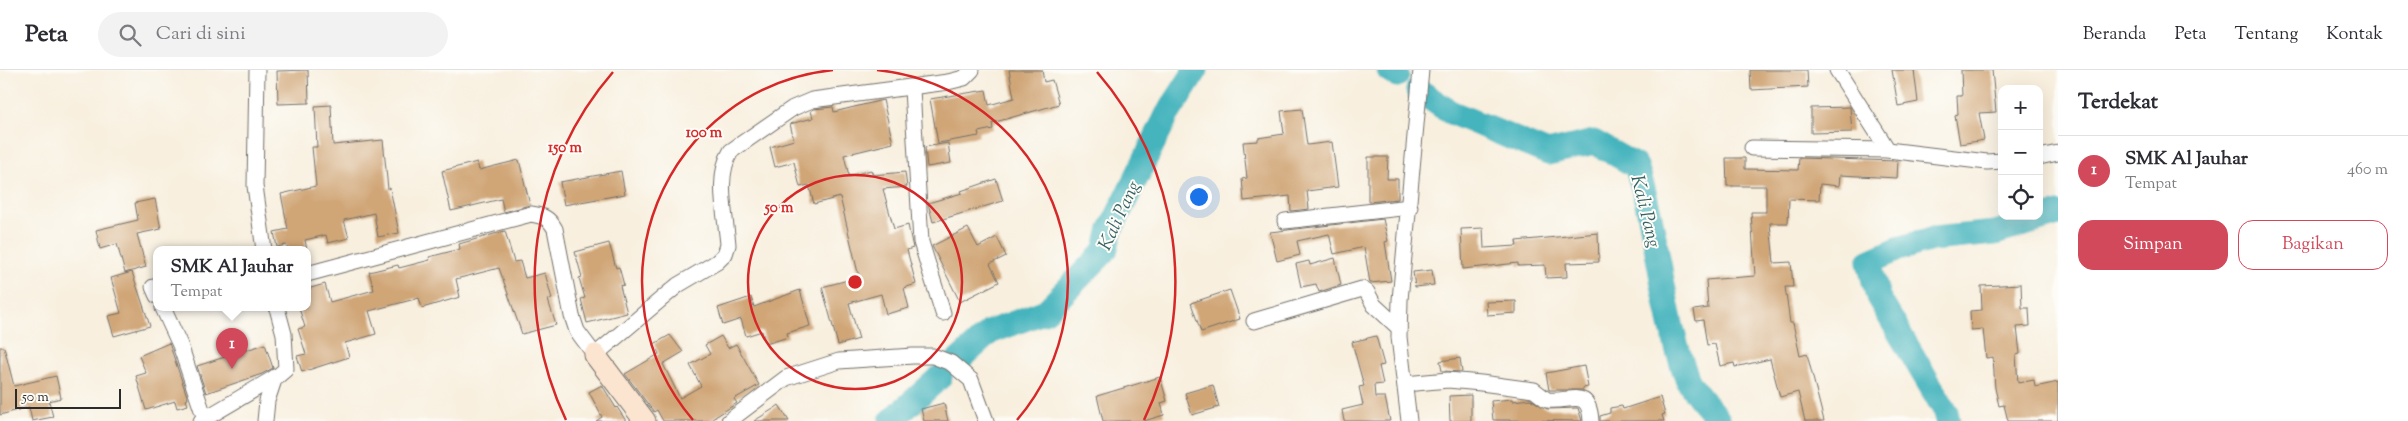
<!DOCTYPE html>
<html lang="id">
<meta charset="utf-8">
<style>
body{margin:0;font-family:"Sorts Mill Goudy",serif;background:#f2f2f3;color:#2b2b33}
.controls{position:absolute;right:15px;top:15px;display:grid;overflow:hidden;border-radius:10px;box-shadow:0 5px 20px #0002}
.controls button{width:45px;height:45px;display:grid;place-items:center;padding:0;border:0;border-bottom:1px solid #e1e1e2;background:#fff;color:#2b2b33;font:25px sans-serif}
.scale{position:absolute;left:15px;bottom:12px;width:106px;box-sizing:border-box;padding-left:5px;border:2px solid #2b2b2b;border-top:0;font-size:14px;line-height:18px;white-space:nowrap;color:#2b2b2b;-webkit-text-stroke:4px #fdfcf7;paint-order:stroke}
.you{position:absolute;left:1198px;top:126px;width:18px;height:18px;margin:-12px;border:4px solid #fff;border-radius:50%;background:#1a73e8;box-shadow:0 0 0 8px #1a73e833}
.badge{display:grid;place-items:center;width:32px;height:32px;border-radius:50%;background:#d1495b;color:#fff;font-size:16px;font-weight:700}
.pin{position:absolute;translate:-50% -41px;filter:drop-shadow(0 1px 2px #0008)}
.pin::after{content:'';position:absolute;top:26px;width:18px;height:15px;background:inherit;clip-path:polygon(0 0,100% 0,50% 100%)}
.popup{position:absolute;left:153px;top:176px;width:158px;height:65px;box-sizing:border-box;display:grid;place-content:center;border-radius:10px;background:#fff;filter:drop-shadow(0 1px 4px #0005);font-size:16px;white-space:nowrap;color:#7c7c81}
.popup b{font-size:19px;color:#2b2b33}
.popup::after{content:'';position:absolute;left:50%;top:100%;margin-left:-10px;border:10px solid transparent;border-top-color:#fff}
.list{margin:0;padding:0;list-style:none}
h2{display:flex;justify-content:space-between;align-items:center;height:65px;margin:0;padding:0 20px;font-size:21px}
h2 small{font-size:16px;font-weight:400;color:#7c7c81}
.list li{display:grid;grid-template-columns:32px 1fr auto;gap:15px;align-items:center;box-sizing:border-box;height:70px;padding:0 20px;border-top:1px solid #e1e1e2}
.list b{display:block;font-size:19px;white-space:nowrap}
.list p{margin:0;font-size:16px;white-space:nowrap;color:#7c7c81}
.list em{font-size:16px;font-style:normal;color:#7c7c81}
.actions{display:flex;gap:10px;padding:15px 20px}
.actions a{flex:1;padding:11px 0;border:1px solid #d1495b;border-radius:15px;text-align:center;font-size:18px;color:#d1495b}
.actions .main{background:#d1495b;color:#fff}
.icon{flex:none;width:28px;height:28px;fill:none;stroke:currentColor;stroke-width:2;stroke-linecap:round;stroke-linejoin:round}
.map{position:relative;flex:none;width:2058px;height:351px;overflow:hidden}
header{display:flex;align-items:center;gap:30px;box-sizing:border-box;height:70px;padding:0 25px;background:#fff;border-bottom:1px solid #e1e1e2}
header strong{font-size:24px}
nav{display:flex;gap:28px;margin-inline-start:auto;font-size:18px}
.search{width:350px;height:45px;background:#f2f2f3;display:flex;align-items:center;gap:12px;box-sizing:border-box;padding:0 18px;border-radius:28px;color:#7c7c81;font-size:19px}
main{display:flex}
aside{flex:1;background:#fff}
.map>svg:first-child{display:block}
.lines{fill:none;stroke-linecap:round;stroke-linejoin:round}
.river{stroke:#44b4bd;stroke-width:25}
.building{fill:#d0a677}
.street-casing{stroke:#73706a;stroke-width:17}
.secondary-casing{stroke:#73706a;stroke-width:23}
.street{stroke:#fff;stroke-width:15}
.secondary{stroke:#fce5d0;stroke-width:21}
.ring{fill:none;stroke:#d62828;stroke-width:2.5}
.labels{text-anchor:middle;stroke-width:4;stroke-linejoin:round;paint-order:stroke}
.water-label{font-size:19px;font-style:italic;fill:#356265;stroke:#fdfcf7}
.centre{fill:#d62828;stroke:#fdfcf7;stroke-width:2.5}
.ring-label{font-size:15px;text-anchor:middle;font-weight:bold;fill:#d62828;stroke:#fdfcf7;stroke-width:4;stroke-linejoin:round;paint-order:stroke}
</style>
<header>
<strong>Peta</strong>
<div class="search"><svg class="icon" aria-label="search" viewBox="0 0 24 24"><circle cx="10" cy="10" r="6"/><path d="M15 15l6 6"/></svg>Cari di sini</div>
<nav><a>Beranda</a><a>Peta</a><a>Tentang</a><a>Kontak</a></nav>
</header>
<main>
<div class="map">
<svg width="2058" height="351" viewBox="0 0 2058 351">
<rect width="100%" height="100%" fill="#fdfcf7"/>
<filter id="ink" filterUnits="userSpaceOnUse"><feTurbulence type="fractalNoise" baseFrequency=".02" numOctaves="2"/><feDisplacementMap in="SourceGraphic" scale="10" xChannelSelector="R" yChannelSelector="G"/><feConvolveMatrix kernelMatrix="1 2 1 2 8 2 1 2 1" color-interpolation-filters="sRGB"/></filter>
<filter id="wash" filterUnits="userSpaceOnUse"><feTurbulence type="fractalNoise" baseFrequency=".0096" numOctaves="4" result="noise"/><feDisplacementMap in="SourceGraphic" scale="20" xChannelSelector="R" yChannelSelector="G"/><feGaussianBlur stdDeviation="1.12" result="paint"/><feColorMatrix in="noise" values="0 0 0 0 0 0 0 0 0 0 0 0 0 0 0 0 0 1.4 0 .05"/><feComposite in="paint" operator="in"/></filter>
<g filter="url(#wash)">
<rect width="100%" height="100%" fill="#f8efde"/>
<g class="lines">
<!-- river -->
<g class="river">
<path d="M1389,0L1397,5"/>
<path d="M1418,20L1450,42L1548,83L1594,72L1636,96C1660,165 1661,240 1687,308C1693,323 1710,338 1719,351"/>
<path d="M958,291L990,262L1046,241L1105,181L1111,159L1167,45L1196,0"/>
<path d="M891,351L940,307"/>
<path d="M1948,351L1946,342L1878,227L1869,192L1898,179L1932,169L1995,163L2058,144"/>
</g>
</g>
<g id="blocks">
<!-- building -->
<g class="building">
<path d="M308,0L309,33L278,34L277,1Z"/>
<path d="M1009,0H1042L1044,12L1052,10L1059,34L992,53L993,59L978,62L979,66L938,73L930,29L986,20L989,35L1014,28Z"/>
<path d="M1750,0H1807L1808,17L1751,20Z"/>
<path d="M1892,0H1914L1918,32L1898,36Z"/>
<path d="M1961,0H1992L1996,42L1979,43L1984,70L1960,74L1955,45L1958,44L1957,26H1962Z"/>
<path d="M883,30L893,73L844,85L849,106L871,100L873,105L905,102L907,117L883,119L894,159L908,155L913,178L907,180L916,214L904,218L909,238L886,244L881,224L849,233L859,269L838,275L822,217L859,207L840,127L814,134L809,115L800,117L794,92L775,97L770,77L794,70L790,54L813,48L811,41L814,39L833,37L834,42Z"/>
<path d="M331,35L333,75L383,70L388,119L390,118L399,163L378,167L374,143L344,150L349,168L328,173L326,165L305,170L307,180H288L286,175L277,177L274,162L288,159L281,124L316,116L312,77H317L315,36Z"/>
<path d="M1850,37L1852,62L1811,63V38Z"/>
<path d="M1302,39L1307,75L1332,72L1338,117L1307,121L1309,139L1291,141L1290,126L1244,131L1242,109L1247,108L1243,72L1258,71V68L1284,64L1281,41Z"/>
<path d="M948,73L951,93L927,97L925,77Z"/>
<path d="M1368,87H1388L1387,109H1398V129L1368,132Z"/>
<path d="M1726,88H1745V99L1798,100L1799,88L1898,91L1897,108L1840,105L1839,116L1820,114L1819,130L1789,129L1788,153H1770L1774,193L1791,192L1793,217H1785L1790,253H1793L1800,286L1807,284L1824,351H1805L1798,322L1780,327L1770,289L1735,297L1734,293L1720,296L1715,274L1707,275L1703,250L1696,251L1694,240L1708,238L1706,210L1755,206L1751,142H1766V116H1727Z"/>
<path d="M519,90L530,135L504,142L501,129L451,141L442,101L477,92L479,100Z"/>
<path d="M621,101L625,124L564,135L560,112Z"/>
<path d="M996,109L1003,131L933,152L928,133L962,123L961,121Z"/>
<path d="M155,129L161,159L137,164L146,197L125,203L117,174L100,179L96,160L138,150L135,133Z"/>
<path d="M1383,149L1388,171L1385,172L1391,211L1370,213L1364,177L1334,184L1329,164L1297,171L1300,185L1277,191L1270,162Z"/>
<path d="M968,158L978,177L997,167L1006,186L990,194L999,212L960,232L932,176Z"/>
<path d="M1483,158L1484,178L1517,176L1516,171L1598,163L1599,192L1566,193L1567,207L1546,208L1545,195L1518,196V193L1463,199L1461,159Z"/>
<path d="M505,161L514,192L520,191L525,208L545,203L552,229L548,230L556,255L522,264L499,198L456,209L460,227L422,238L419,228L369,241L376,264L345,273L349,287L302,302L297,286L306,284L298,259L305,257L299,238H307V219L325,214L330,232L374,220L369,202L398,195L399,198L430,190L429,187L460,179L459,174Z"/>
<path d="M609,173L616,198L619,197L624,215L620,216L627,243L587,253L581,229L585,228L579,208L582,207L575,182Z"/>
<path d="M1335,188L1341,215L1319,222L1316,214L1301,217L1296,194L1309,191L1310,195Z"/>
<path d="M1432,200L1434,215L1415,217L1413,202Z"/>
<path d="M132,202L150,256L114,266L108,246L121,243L111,208Z"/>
<path d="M2021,214L2022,238H2029L2030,256L2017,257L2020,284L2016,285L2018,313L2034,310L2035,317L2058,312V351H2008L2004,335L1999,336L1995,318L1993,287L1986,288L1983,259L1971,260L1970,241L1982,240L1981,216Z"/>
<path d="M800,220L810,256L787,263L788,267L766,274L762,261L746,266L741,249L723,255L718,238L751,227L754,237Z"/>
<path d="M1230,220L1240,249L1201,262L1191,233Z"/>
<path d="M1516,231V243L1487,245L1486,232Z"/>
<path d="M670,265L683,282L663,294L680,328L701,316L690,295L710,284L705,275L721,266L728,278L736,274L759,315L734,329L737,333L709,351H663L657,340L654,342L625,304L659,284L654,274Z"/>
<path d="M1376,266L1384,295L1379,296L1383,314L1374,315L1375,327H1385L1390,351H1344L1342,340L1363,335L1359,317L1364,316L1352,272Z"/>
<path d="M169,273L188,329L186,330L188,335L177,338L175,331L146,340L136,306L146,303L139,286Z"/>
<path d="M265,274L273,298L262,304L206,323L197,296Z"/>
<path d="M0,277H4L14,316L56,306L61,328L49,331L53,347L32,351L29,337L0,345Z"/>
<path d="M1460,288L1462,302L1442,301L1440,291Z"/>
<path d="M1584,296L1588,317L1583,318V320H1549L1546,303Z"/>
<path d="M1160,307L1167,331L1161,333L1164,345L1144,351H1103L1097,326Z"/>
<path d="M602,315L616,338L617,337L626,351H596L602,347L589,322Z"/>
<path d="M1213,315L1219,337L1192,345L1185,323Z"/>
<path d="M1471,325V351H1450L1449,326Z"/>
<path d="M1660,327L1665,344L1662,345L1664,351H1600V346L1610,343V338L1622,336L1623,339Z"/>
<path d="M1512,329L1513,331L1530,329L1547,339L1578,338L1582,351L1493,350L1491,331Z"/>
<path d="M944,333L948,351H924L921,339Z"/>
<path d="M779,335L789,351H754L775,338Z"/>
</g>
</g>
</g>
<g filter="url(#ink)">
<use href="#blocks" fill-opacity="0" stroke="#73706a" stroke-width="1"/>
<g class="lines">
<!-- street casing -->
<g class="street-casing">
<g id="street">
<path d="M257,0L255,116L264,180"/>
<path d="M1837,0L1888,80"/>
<path d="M912,19L921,172L943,243"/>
<path d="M1752,78L1888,80L1987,92L2002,91"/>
<path d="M2039,87L2058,83"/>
<path d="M1285,151L1410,137"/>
<path d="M307,204L531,144C544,146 549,148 555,159L572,246L577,261L595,285L678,215L717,192L725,184L728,175C726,146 715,107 731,81L793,38L812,30L948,12L964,8L972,0"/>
<path d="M153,217L157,226"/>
<path d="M163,238L180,275L205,349"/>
<path d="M1254,251L1362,219L1367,222L1374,235L1399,258"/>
<path d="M1405,314L1448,310L1481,313L1534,320L1547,330C1570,333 1589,316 1591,351"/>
<path d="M201,351L279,305L286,299L284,264L277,238"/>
<path d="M265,351L267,331L275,307"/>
<path d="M729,351L786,308L839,291L913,286H933L951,293L971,310L986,351"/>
<path d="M1409,351L1399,267L1400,230L1421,0"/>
</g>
</g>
<!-- secondary casing -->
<g class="secondary-casing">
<path id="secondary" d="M595,285L645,351"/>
</g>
<!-- street -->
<use href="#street" class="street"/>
<!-- secondary -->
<use href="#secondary" class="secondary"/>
</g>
</g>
<!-- distance rings -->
<g class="ring">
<circle cx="855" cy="212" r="107"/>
<path d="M693 350A213 213 0 0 1 833 0M877 0A213 213 0 0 1 1017 350"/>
<path d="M566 350A320 320 0 0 1 613 2M1097 2A320 320 0 0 1 1144 350"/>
</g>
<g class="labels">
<!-- water labels -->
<g class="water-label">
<text transform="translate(1647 141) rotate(76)" y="7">Kali Pang</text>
<text transform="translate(1118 145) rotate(-65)" y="7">Kali Pang</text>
</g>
</g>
<circle cx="855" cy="212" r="8" class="centre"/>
<g class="ring-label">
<text x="704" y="67">100 m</text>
<text x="565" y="82">150 m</text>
<text x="779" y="142">50 m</text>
</g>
</svg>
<div class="controls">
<button>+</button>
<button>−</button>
<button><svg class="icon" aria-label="locate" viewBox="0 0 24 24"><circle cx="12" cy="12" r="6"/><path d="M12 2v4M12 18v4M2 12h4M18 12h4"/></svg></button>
</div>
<div class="scale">50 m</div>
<div class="you"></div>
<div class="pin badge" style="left:232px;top:299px">1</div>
<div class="popup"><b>SMK Al Jauhar</b>Tempat</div>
</div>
<aside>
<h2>Terdekat<small></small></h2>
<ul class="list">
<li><span class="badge">1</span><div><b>SMK Al Jauhar</b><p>Tempat</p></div><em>460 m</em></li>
</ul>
<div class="actions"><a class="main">Simpan</a><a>Bagikan</a></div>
</aside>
</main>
